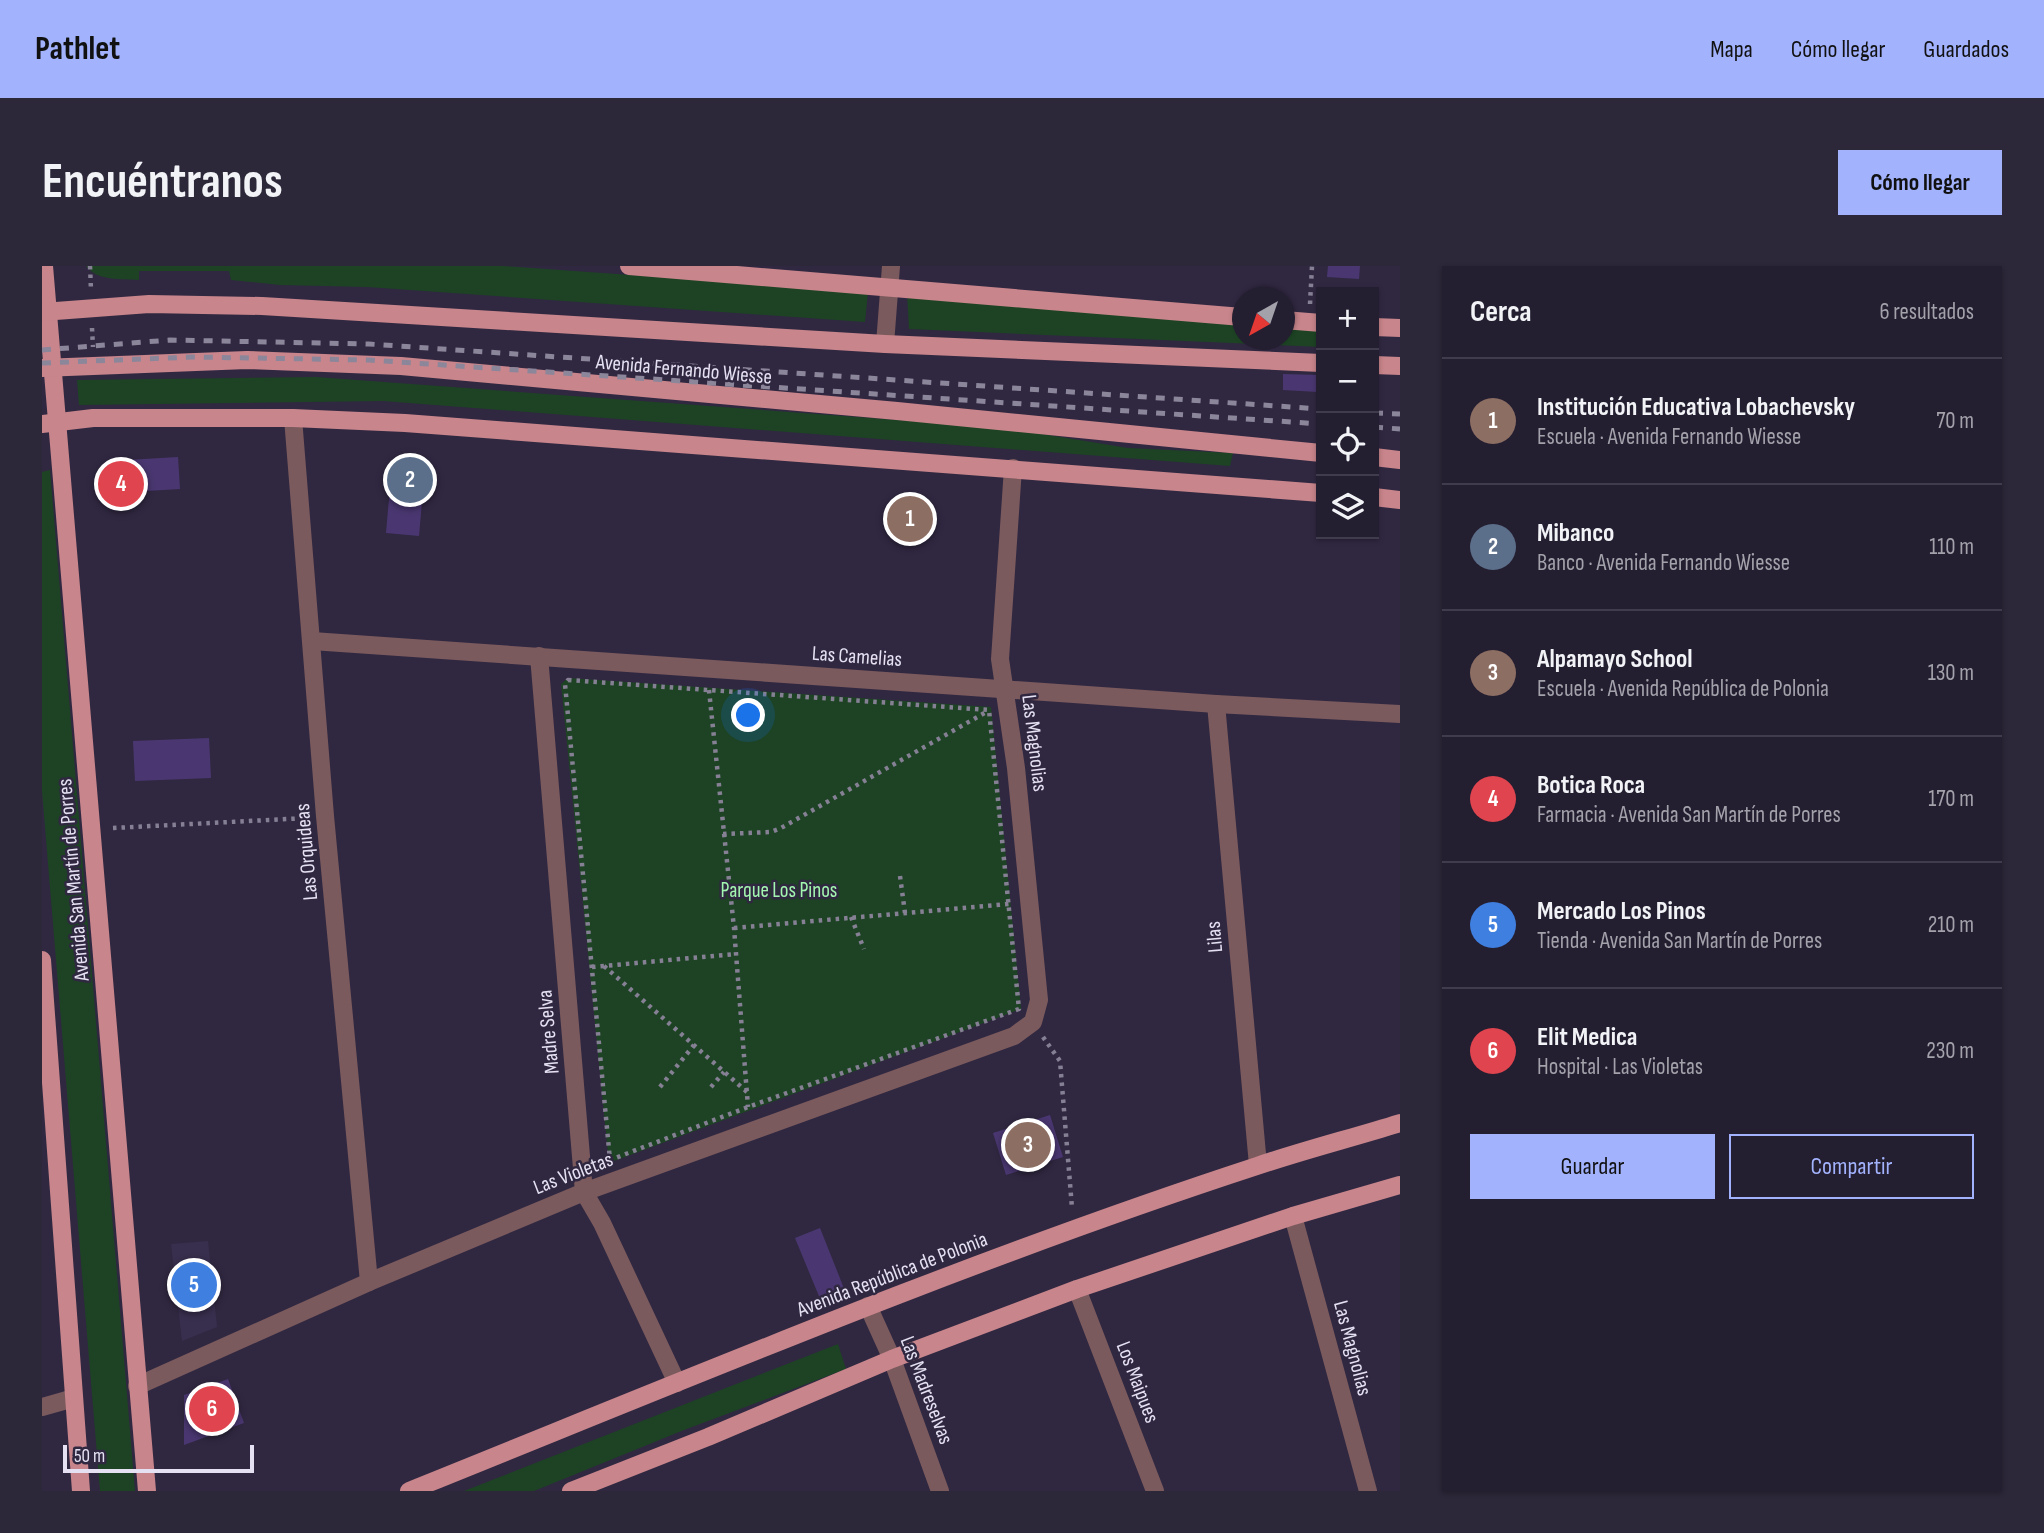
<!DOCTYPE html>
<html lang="es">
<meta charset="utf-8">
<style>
body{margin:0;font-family:"Sofia Sans Condensed",sans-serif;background:#2c2739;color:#f1f3f6}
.controls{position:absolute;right:21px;top:21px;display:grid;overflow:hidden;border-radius:0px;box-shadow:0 2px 5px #0004}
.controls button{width:63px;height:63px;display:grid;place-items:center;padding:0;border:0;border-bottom:2px solid #413c4d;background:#241e31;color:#f1f3f6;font:35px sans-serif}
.compass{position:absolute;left:1190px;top:21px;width:63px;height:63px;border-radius:50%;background:#241e31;box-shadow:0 2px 5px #0004;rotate:220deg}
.scale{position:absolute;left:21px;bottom:18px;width:191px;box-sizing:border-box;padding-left:7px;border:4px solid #e5e1f2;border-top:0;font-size:19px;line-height:24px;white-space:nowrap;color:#e5e1f2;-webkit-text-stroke:5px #302841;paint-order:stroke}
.you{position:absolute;left:707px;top:450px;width:24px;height:24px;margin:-18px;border:5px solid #fff;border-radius:50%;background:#1a73e8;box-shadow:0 0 0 10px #1a73e833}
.badge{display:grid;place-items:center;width:46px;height:46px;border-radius:50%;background:#a2b2fd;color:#fff;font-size:23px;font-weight:700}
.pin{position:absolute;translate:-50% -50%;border:4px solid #fff;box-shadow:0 2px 7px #0006}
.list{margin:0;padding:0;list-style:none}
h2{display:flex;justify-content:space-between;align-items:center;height:91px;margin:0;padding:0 28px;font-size:30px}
h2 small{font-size:23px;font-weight:400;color:#a3a2ab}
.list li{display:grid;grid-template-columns:46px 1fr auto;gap:21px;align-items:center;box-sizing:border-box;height:126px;padding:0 28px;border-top:2px solid #413c4d}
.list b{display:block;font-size:26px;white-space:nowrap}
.list p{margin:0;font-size:23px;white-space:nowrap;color:#a3a2ab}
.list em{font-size:23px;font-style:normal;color:#a3a2ab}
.actions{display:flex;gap:14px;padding:21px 28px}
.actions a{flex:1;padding:16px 0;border:2px solid #a2b2fd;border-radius:0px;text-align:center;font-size:24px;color:#a2b2fd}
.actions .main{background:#a2b2fd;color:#111}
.icon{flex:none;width:38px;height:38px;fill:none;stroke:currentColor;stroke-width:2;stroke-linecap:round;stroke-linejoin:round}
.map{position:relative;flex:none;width:1358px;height:1225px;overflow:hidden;border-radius:0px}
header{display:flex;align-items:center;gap:42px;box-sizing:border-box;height:98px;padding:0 35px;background:#a2b2fd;color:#111}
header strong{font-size:33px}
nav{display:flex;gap:38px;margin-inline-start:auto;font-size:24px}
.intro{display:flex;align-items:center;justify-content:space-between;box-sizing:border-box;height:168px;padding:0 42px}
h1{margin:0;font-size:49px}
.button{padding:18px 32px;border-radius:0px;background:#a2b2fd;color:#111;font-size:24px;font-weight:700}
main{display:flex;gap:42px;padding:0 42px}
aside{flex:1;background:#241e31;border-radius:0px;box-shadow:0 2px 5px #0004}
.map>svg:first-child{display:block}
.built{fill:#382f4e}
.green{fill:#1d4324}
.building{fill:#4a3771}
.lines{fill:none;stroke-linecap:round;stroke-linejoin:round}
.path{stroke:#868095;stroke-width:4.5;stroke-dasharray:3.5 5;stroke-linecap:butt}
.minor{stroke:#7b5a5d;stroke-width:18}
.major{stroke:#c8858b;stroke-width:18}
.rail{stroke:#8c869b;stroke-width:5;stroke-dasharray:9 9;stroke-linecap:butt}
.labels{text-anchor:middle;stroke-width:5;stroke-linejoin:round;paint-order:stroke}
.street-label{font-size:21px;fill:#e5e1f2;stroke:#302841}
.park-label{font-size:21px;fill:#a2f6af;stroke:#302841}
</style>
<header>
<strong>Pathlet</strong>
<nav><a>Mapa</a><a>Cómo llegar</a><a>Guardados</a></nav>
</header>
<div class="intro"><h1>Encuéntranos</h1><a class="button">Cómo llegar</a></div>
<main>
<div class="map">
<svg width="1358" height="1225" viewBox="0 0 1358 1225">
<rect width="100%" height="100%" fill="#302841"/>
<!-- built -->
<path class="built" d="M166,975L175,1061L140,1075L129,978Z"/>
<!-- green -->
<g class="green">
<path d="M44,0H461L826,26L823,56L325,21L238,19L189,14L187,5H97V14C79,13 55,15 44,0Z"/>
<path d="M865,28L1200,52V74H1242L1243,55L1279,58V81L867,63Z"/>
<path d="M274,111L964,162L1086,182L1191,187L1188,200L341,135L37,139L35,114Z"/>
<path d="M8,204L93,1225H58L0,525V206Z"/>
<path d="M526,412L949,441L979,743L567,897L519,418Z"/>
<path d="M796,1078L804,1103L642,1164L492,1225H422Z"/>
</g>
<!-- building -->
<g class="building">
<path d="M1286,0H1318L1317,13L1285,11Z"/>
<path d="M1241,108L1277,109L1276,126L1241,124Z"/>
<path d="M136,191L138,223L70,227L68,195Z"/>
<path d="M350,198L383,200L377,270L344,267Z"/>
<path d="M167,472L169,512L93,515L91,475Z"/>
<path d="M1008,849L1021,891L964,909L951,867Z"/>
<path d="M778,962L803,1025L779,1035L753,972Z"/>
<path d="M186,1113L202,1157L142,1179V1129Z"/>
</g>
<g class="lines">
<!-- path -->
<g class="path">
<path d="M48,0L49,24"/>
<path d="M1268,38L1270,0"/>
<path d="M50,62L51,81"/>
<path d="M526,414L947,444L977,743L706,841L568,894L523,418Z"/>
<path d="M667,424L692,662L706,841"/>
<path d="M71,562L265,552"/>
<path d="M681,568L729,566L739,562L946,445"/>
<path d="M858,610L863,647"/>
<path d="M809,651L822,683"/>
<path d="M692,662L967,638"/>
<path d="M562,700L705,826"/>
<path d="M550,701L694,688"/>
<path d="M1001,771L1018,795L1030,942"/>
<path d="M618,821L652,779"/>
<path d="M669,821L682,806"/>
</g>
<!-- minor -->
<g class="minor">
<path d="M843,78L849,0"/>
<path d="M251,152L283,550L327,1016"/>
<path d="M270,375L1174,438L1358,448"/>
<path d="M497,390L542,926L560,957L635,1117"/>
<path d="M1174,438L1216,899"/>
<path d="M1251,950L1326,1225"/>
<path d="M1035,1023L1113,1225"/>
<path d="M826,1040L850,1093L898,1225"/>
<path d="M95,1120L327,1016L542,926L972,770L991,756L997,734L974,502L958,393L971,202"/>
<path d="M0,1141L32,1132"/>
</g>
<!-- major -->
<g class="major">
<path d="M2,0L105,1225"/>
<path d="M587,0L1200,51"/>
<path d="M0,46L107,38L220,40L843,78L1279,97"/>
<path d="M1242,54L1279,57"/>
<path d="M1332,61L1358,62"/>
<path d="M1332,99L1358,100"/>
<path d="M0,102L205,94L359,100L855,145L1279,187"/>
<path d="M0,158L51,152H251L363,157L1279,227"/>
<path d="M1332,191L1358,194"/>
<path d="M1332,231L1358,234"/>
<path d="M0,694L39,1225"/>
<path d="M367,1225C648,1112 927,994 1215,900C1262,884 1310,872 1358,857"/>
<path d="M529,1225L666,1171L850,1093L1035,1023L1251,950L1358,919"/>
</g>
<!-- rail -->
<g class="rail">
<path d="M0,84L128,74L327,78L1279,143"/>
<path d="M0,97L151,91L327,94L1279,158"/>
<path d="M1332,147L1358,148"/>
<path d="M1332,161L1358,163"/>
</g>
</g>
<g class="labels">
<!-- street labels -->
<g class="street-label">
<text transform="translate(642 103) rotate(5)" y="7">Avenida Fernando Wiesse</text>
<text transform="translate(815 390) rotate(4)" y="7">Las Camelias</text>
<text transform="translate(993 477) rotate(83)" y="7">Las Magnolias</text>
<text transform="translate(264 586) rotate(-95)" y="7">Las Orquideas</text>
<text transform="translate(31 614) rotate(-95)" y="7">Avenida San Martín de Porres</text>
<text transform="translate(1172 671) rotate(-95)" y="7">Lilas</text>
<text transform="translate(506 766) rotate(-95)" y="7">Madre Selva</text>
<text transform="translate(531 907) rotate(-21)" y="7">Las Violetas</text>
<text transform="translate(850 1008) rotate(-21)" y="7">Avenida República de Polonia</text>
<text transform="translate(1311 1082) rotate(75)" y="7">Las Magnolias</text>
<text transform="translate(1096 1116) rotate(69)" y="7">Los Maipues</text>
<text transform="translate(885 1124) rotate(69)" y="7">Las Madreselvas</text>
</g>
<!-- park labels -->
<g class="park-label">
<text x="737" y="631">Parque Los Pinos</text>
</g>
</g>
</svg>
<div class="controls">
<button>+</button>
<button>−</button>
<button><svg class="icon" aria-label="locate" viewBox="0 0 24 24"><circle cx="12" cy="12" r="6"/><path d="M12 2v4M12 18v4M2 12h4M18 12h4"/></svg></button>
<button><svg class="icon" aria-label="layers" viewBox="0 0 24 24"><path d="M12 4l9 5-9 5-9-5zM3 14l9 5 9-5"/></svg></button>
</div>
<svg class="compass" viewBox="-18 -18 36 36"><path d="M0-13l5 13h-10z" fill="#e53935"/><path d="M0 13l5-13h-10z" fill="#a3a2ab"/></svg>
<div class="scale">50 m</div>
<div class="you"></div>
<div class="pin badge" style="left:868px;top:253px;background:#8d6e63">1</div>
<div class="pin badge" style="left:368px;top:214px;background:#5c6f8a">2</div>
<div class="pin badge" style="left:986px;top:879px;background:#8d6e63">3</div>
<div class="pin badge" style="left:79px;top:218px;background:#e0444e">4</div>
<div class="pin badge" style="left:152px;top:1019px;background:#3f7fe0">5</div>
<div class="pin badge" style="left:170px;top:1143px;background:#e0444e">6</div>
</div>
<aside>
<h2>Cerca<small>6 resultados</small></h2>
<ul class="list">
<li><span class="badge" style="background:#8d6e63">1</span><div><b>Institución Educativa Lobachevsky</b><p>Escuela · Avenida Fernando Wiesse</p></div><em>70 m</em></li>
<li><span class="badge" style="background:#5c6f8a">2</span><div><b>Mibanco</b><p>Banco · Avenida Fernando Wiesse</p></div><em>110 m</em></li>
<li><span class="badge" style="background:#8d6e63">3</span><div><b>Alpamayo School</b><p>Escuela · Avenida República de Polonia</p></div><em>130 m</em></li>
<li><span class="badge" style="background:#e0444e">4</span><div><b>Botica Roca</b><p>Farmacia · Avenida San Martín de Porres</p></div><em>170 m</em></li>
<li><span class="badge" style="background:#3f7fe0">5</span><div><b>Mercado Los Pinos</b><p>Tienda · Avenida San Martín de Porres</p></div><em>210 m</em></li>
<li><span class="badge" style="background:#e0444e">6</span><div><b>Elit Medica</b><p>Hospital · Las Violetas</p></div><em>230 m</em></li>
</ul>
<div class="actions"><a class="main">Guardar</a><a>Compartir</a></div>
</aside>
</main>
